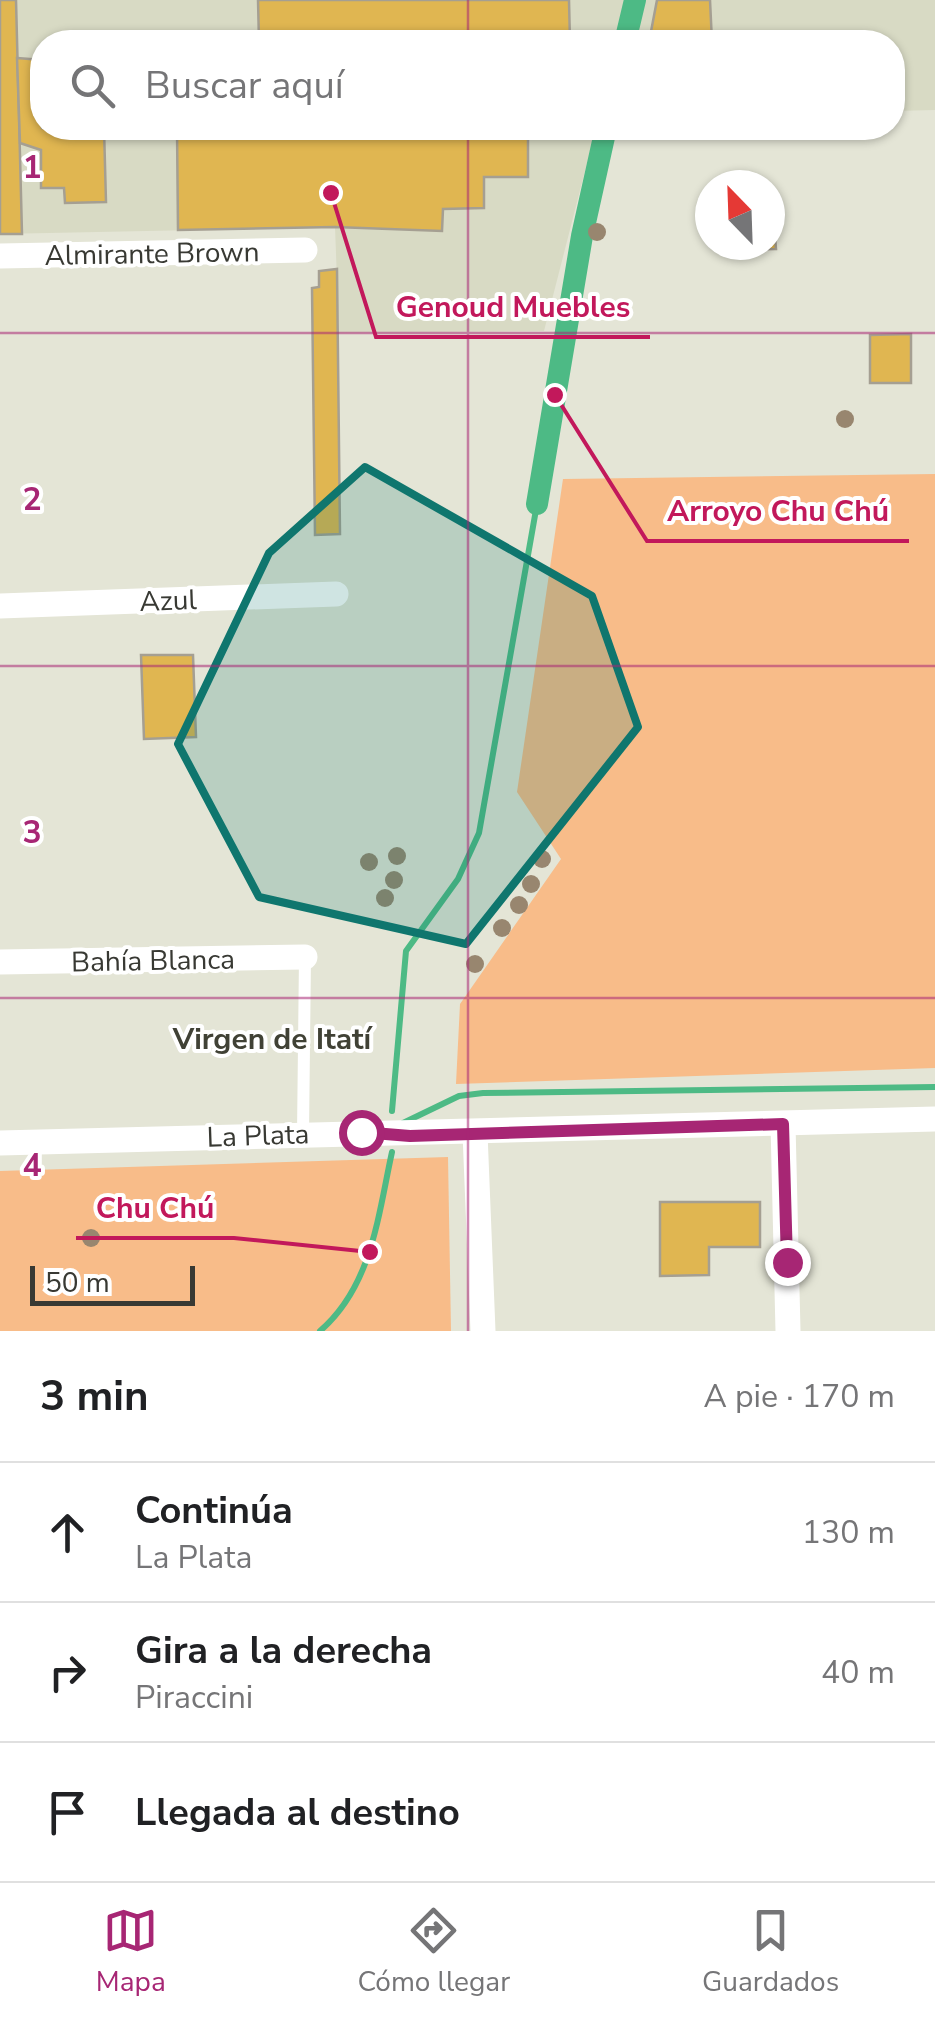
<!DOCTYPE html>
<html lang="es">
<meta charset="utf-8">
<style>
body{margin:0;font-family:"Nunito Sans",sans-serif;background:#f2f2f2;color:#202124}
.compass{position:absolute;left:695px;top:170px;width:90px;height:90px;border-radius:50%;background:#fff;box-shadow:0 2px 8px #0004;rotate:337deg}
.scale{position:absolute;left:30px;bottom:25px;width:165px;box-sizing:border-box;padding-left:10px;border:5px solid #383933;border-top:0;font-size:28px;line-height:35px;white-space:nowrap;color:#383933;-webkit-text-stroke:8px #fff;paint-order:stroke}
.stop{position:absolute;width:30px;height:30px;margin:-22px;border:8px solid #a72674;border-radius:50%;background:#fff}
.stop.end{background:#a72674;border-color:#fff;box-shadow:0 2px 10px #0008}
.list{margin:0;padding:0;list-style:none}
h2{display:flex;justify-content:space-between;align-items:center;height:130px;margin:0;padding:0 40px;font-size:42px}
h2 small{font-size:32px;font-weight:400;color:#757577}
.list li{display:grid;grid-template-columns:65px 1fr auto;gap:30px;align-items:center;box-sizing:border-box;height:140px;padding:0 40px;border-top:2px solid #e0e0e0}
.list b{display:block;font-size:38px;white-space:nowrap}
.list p{margin:0;font-size:32px;white-space:nowrap;color:#757577}
.list em{font-size:32px;font-style:normal;color:#757577}
.icon{flex:none;width:55px;height:55px;fill:none;stroke:currentColor;stroke-width:2;stroke-linecap:round;stroke-linejoin:round}
.map{position:relative;flex:none;width:935px;height:1331px;overflow:hidden}
.search{position:absolute;background:#fff;box-shadow:0 2px 8px #0004;left:30px;right:30px;top:30px;height:110px;display:flex;align-items:center;gap:25px;box-sizing:border-box;padding:0 35px;border-radius:40px;color:#757577;font-size:38px}
.sheet{height:550px;background:#fff}
nav{display:flex;justify-content:space-around;align-items:center;box-sizing:border-box;height:140px;border-top:2px solid #e0e0e0;background:#fff;font-size:28px;color:#757577}
nav a{display:grid;justify-items:center;gap:5px}
nav .on{color:#a72674}
.map>svg:first-child{display:block}
.built{fill:#d8dac4}
.green{fill:#f8bc89}
.lines{fill:none;stroke-linecap:round;stroke-linejoin:round}
.stream{stroke:#4dba85;stroke-width:6}
.canal{stroke:#4dba85;stroke-width:22}
.building{fill:#e0b651;stroke:#a59f92;stroke-width:2.5}
.lane{stroke:#fff;stroke-width:12}
.street{stroke:#fff;stroke-width:25}
.tree{fill:#98866f}
.route{stroke:#a72674;stroke-width:12}
.marked{fill:#0f766e;fill-opacity:0.2;stroke:#0f766e;stroke-width:8;stroke-linejoin:round}
.grid{fill:none;stroke:#a72674;stroke-width:2.5;stroke-opacity:0.55}
.labels{text-anchor:middle;stroke-width:8;stroke-linejoin:round;paint-order:stroke}
.street-label{font-size:28px;fill:#383933;stroke:#fff}
.neighbourhood-label{font-size:30px;font-weight:bold;fill:#404135;stroke:#fff}
.grid-label{font-size:32px;text-anchor:middle;font-weight:bold;fill:#a72674;stroke:#fff;stroke-width:8;stroke-linejoin:round;paint-order:stroke}
.leader{fill:none;stroke:#c2185b;stroke-width:4}
.callout-dot{fill:#c2185b;stroke:#fff;stroke-width:4}
.callout-label{font-size:30px;text-anchor:middle;font-weight:bold;fill:#c2185b;stroke:#fff;stroke-width:8;stroke-linejoin:round;paint-order:stroke}
</style>
<div class="map">
<svg width="935" height="1331" viewBox="0 0 935 1331">
<rect width="100%" height="100%" fill="#e4e5d6"/>
<!-- built -->
<path class="built" d="M0,0H935V110L893,111L892,42H42V128H596L544,331L339,333L335,227L0,234Z"/>
<!-- green -->
<g class="green">
<path d="M935,474V1068L456,1084L460,1004L561,859L517,792L563,479Z"/>
<path d="M448,1157L451,1331H0V1171Z"/>
</g>
<g class="lines">
<!-- stream -->
<g class="stream">
<path d="M392,1111L406,951L458,879L479,833L537,504"/>
<path d="M403,1123L459,1096L483,1093L935,1087"/>
<path d="M320,1331C372,1286 378,1216 392,1152"/>
</g>
<!-- canal -->
<g class="canal">
<path d="M625,42L635,0"/>
<path d="M537,504L582,236L606,128"/>
</g>
</g>
<!-- building -->
<g class="building">
<path d="M0,0H16L22,234H0Z"/>
<path d="M258,0H569L570,42H259Z"/>
<path d="M657,0H710L712,42H649Z"/>
<path d="M17,58L42,60V128H104L106,202L65,203L64,188H41V150L20,143Z"/>
<path d="M177,128H528V177H484V208L443,209L442,231L335,227L178,230Z"/>
<path d="M775,236L776,249L736,250V245H770V237Z"/>
<path d="M337,269L340,534L315,535L312,288L319,287V271Z"/>
<path d="M911,334V383H870V335Z"/>
<path d="M141,655H193L196,737L144,739Z"/>
<path d="M660,1202H760V1247H709V1275L660,1276Z"/>
</g>
<g class="lines">
<!-- lane -->
<path class="lane" d="M303,1134L305,957"/>
<!-- street -->
<g class="street">
<path d="M0,256L305,250"/>
<path d="M0,606L336,594"/>
<path d="M0,962L305,957"/>
<path d="M783,1124L788,1331"/>
<path d="M475,1133L483,1331"/>
<path d="M0,1143L935,1119"/>
</g>
</g>
<!-- trees -->
<g class="tree">
<circle cx="597" cy="232" r="9"/>
<circle cx="845" cy="419" r="9"/>
<circle cx="397" cy="856" r="9"/>
<circle cx="542" cy="859" r="9"/>
<circle cx="369" cy="862" r="9"/>
<circle cx="394" cy="880" r="9"/>
<circle cx="531" cy="884" r="9"/>
<circle cx="385" cy="898" r="9"/>
<circle cx="519" cy="905" r="9"/>
<circle cx="502" cy="928" r="9"/>
<circle cx="475" cy="964" r="9"/>
<circle cx="91" cy="1238" r="9"/>
</g>
<g class="lines">
<!-- route -->
<path class="route" d="M361,1132L410,1136L783,1124L787,1262"/>
</g>
<!-- marked area -->
<path class="marked" d="M365,467L592,596L638,727L466,944L259,897L178,744L269,553Z"/>
<!-- grid -->
<path class="grid" d="M468,0V42M468,128V1331M0,333H935M0,666H935M0,998H935"/>
<g class="labels">
<!-- street labels -->
<g class="street-label">
<text transform="translate(152 253) rotate(-1)" y="10">Almirante Brown</text>
<text transform="translate(168 600) rotate(-2)" y="10">Azul</text>
<text transform="translate(153 960) rotate(-1)" y="10">Bahía Blanca</text>
<text transform="translate(258 1135) rotate(-2)" y="10">La Plata</text>
</g>
<!-- neighbourhood labels -->
<g class="neighbourhood-label">
<text x="272" y="1049">Virgen de Itatí</text>
</g>
</g>
<g class="grid-label">
<text x="32" y="178">1</text>
<text x="32" y="510">2</text>
<text x="32" y="843">3</text>
<text x="32" y="1176">4</text>
</g>
<!-- callouts -->
<path class="leader" d="M331 193L376 337H650M555 395L647 541H909M370 1252L234 1238H76"/>
<g class="callout-dot">
<circle cx="331" cy="193" r="10"/>
<circle cx="555" cy="395" r="10"/>
<circle cx="370" cy="1252" r="10"/>
</g>
<g class="callout-label">
<text x="513" y="317">Genoud Muebles</text>
<text x="778" y="521">Arroyo Chu Chú</text>
<text x="155" y="1218">Chu Chú</text>
</g>
</svg>
<svg class="compass" viewBox="-18 -18 36 36"><path d="M0-13l5 13h-10z" fill="#e53935"/><path d="M0 13l5-13h-10z" fill="#757577"/></svg>
<div class="scale">50 m</div>
<div class="stop" style="left:361px;top:1132px"></div>
<div class="stop end" style="left:787px;top:1262px"></div>
<div class="search"><svg class="icon" aria-label="search" viewBox="0 0 24 24"><circle cx="10" cy="10" r="6"/><path d="M15 15l6 6"/></svg>Buscar aquí</div>
</div>
<section class="sheet">
<h2>3 min<small>A pie · 170 m</small></h2>
<ul class="list">
<li><svg class="icon" aria-label="ahead" viewBox="0 0 24 24"><path d="M12 20V5M6 11l6-6 6 6"/></svg><div><b>Continúa</b><p>La Plata</p></div><em>130 m</em></li>
<li><svg class="icon" aria-label="right" viewBox="0 0 24 24"><path d="M7 20v-9h11M14 6l5 5-5 5"/></svg><div><b>Gira a la derecha</b><p>Piraccini</p></div><em>40 m</em></li>
<li><svg class="icon" aria-label="arrive" viewBox="0 0 24 24"><path d="M6 21V4h12l-3 4 3 4H6"/></svg><div><b>Llegada al destino</b></div></li>
</ul>
</section>
<nav>
<a class="on"><svg class="icon" aria-label="map" viewBox="0 0 24 24"><path d="M3 6l6-2 6 2 6-2v14l-6 2-6-2-6 2zM9 4v14M15 6v14"/></svg>Mapa</a>
<a><svg class="icon" aria-label="directions" viewBox="0 0 24 24"><path d="M12 3l9 9-9 9-9-9zM9 14v-3h6M13 9l2 2-2 2"/></svg>Cómo llegar</a>
<a><svg class="icon" aria-label="saved" viewBox="0 0 24 24"><path d="M7 4h10v16l-5-4-5 4z"/></svg>Guardados</a>
</nav>
